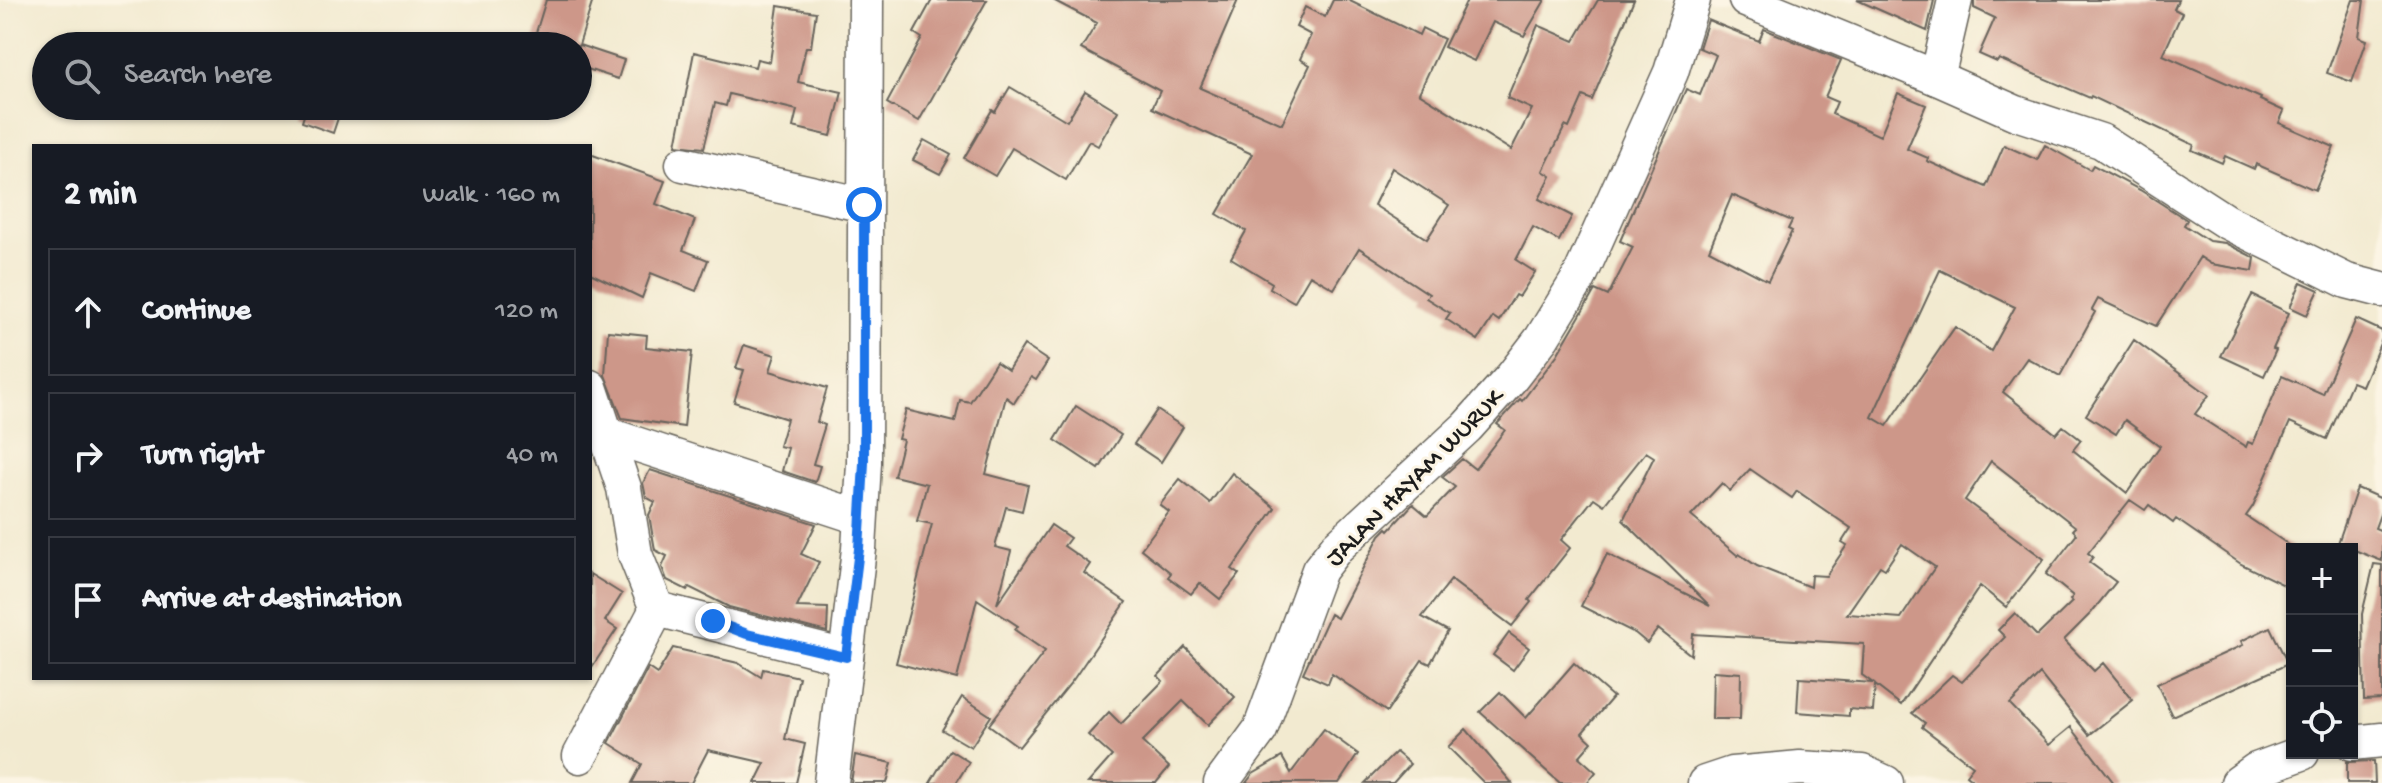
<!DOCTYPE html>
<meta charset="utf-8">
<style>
body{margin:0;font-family:"Gochi Hand",sans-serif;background:#242831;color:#f1f3f6}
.controls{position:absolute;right:24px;bottom:24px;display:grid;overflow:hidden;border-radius:0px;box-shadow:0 2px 6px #0004}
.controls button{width:72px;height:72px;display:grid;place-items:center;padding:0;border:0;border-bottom:2px solid #363941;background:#171b24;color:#f1f3f6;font:40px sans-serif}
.stop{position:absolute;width:24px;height:24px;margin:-18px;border:6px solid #1a73e8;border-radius:50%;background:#fff}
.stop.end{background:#1a73e8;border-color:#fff;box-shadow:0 2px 8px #0008}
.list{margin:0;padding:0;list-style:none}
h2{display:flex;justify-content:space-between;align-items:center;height:104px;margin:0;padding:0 32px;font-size:34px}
h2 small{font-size:26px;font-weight:400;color:#9ea1a6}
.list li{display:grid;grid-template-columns:52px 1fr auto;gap:24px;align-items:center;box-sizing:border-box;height:128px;margin:0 16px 16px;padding:0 16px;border:2px solid #363941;border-radius:0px}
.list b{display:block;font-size:30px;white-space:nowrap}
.list em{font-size:26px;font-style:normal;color:#9ea1a6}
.icon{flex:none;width:44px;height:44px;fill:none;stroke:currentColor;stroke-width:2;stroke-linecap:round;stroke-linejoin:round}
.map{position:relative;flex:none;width:2382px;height:783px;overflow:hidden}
.search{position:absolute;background:#171b24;box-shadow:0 2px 6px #0004;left:32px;top:32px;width:560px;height:88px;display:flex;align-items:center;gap:20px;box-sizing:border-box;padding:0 28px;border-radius:44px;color:#9ea1a6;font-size:30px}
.panel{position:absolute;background:#171b24;box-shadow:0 2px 6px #0004;left:32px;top:144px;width:560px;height:536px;border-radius:0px}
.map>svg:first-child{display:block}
.building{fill:#cd9789;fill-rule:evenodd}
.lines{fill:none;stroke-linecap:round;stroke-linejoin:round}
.minor-casing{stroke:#67645b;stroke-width:37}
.minor{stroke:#fff;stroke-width:34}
.route{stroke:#1a73e8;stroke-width:10}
.labels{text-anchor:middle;stroke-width:6;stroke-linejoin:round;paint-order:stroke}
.street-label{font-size:26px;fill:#1c1c1c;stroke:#fcf5e5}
</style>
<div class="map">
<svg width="2382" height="783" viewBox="0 0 2382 783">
<rect width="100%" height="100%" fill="#fcf5e5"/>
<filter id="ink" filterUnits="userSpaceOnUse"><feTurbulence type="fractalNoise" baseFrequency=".0125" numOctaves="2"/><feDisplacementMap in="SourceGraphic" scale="16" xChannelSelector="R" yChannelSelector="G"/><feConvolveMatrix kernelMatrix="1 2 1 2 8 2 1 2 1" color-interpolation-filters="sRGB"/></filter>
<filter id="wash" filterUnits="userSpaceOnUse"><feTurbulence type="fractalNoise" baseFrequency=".006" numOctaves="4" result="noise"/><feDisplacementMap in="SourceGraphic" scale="32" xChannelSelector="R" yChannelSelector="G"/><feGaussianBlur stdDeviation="1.8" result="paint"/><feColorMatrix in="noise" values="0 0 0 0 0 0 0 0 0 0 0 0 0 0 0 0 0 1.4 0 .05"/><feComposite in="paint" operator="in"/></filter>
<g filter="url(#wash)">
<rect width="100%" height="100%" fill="#f2ead0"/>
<g id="blocks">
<!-- building -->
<g class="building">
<path d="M546,0H593L579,45L624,60L618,79L578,66V46H554L534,39Z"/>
<path d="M932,0H987L919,121L887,103L922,38L914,33Z"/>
<path d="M1053,0H1238L1200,88L1282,124L1310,65L1300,59L1311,35L1296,27L1305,7L1325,17L1333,0H1348L1419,35L1422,28L1444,39L1419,93L1511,150L1532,109L1507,98L1538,25L1574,41L1598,0H1634L1592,100L1583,96L1569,128L1565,126L1543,171L1551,176L1539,199L1572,216L1559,241L1533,227L1516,260L1535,272L1519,297L1515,295L1499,321L1493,317L1478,340L1446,319L1450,313L1426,298L1429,294L1359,248L1334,289L1310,275L1294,302L1270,288L1272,283L1231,258L1246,231L1217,214L1252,154L1152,108L1160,91L1081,49L1097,23ZM1392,168L1449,205L1427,239L1374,205Z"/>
<path d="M1467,0H1545L1524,36L1493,22L1474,61L1444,47Z"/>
<path d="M1857,0H1934L1927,31Z"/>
<path d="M1974,0H2178L2174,9L2182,13L2163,55L2261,98L2260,100L2284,111L2279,123L2334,147L2315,190L2256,164L2254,169L2225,156L2222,163L2192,150L2194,145L2091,96L2090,98L1999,59L1997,62L1979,54L1995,18L1974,8Z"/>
<path d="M2353,0H2364L2359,37L2367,40L2352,82L2327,73Z"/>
<path d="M778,6L816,12L811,47H806L798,82L842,92L831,136L793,127L797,110L729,94L726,106L715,103L704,148L676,145L694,52L755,67L757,59L770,62Z"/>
<path d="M1708,20L1759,41L1764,29L1841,60L1825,97L1837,102L1832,114L1880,136L1898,93L1926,105L1907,149L1928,158L1927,161L1986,187L2004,145L2037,160L2045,145L2090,170L2093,165L2140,190L2187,220L2184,225L2209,241L2225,243L2255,258L2253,271L2211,264L2200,257L2156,326L2098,299L2092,310L2095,312L2060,376L2027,358L2003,392L2056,434L2063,426L2081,440L2073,450L2127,493L2160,446L2125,420L2116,434L2086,415L2134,340L2209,395L2195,414L2246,447L2248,442L2253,444L2282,376L2323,394L2356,319L2382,331V339L2362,386L2352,382L2327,439L2290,422L2253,506L2246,516L2292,547V589L2241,564L2176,519L2173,523L2149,505L2145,510L2130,500L2088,553L2093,557L2089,562L2116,582L2091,613L2064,640L2094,671L2103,663L2133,700L2089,735L2040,674L2010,704L2049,745L2071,727L2114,783H1976L1966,775L1973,766L1922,727L1925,723L1912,713L1952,675L1962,682L2005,637L1998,630L2015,613L2037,636L2072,602L2070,600L2073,596L2046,574L2077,534L2073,530L2076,527L1991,461L1965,500L2044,559L2006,607L1980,586L1901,705L1875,685L1873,711L1849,709V716L1797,712L1799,678L1873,683L1862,675L1864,644L1693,634L1691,655L1658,629L1647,643L1635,633L1581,606L1607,554L1710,606L1623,520L1654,457L1646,452L1604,505L1594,498L1561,540L1570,548L1529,600L1531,602L1512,626L1451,580L1422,617L1448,631L1430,664L1422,660L1387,712L1332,674L1328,684L1303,673L1330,614L1337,618L1380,535L1387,528L1389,530L1413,504L1427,516L1455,487L1442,477L1462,459L1475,469L1505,430L1497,424L1520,399L1522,401L1557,355L1595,290L1608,296L1633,247L1620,241L1686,89L1700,95L1716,55L1699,48ZM1732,195L1792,221L1788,229L1792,231L1768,281L1709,250ZM1940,270L2015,307L1991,351L1955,327L1887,426L1872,417ZM1750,469L1792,498L1797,491L1851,528L1842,542L1847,545L1826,576L1811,575L1810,587L1757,566L1739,554L1738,556L1691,516L1722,483L1730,491ZM1902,544L1935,567L1901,618L1847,614L1880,566L1885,569Z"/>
<path d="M1010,87L1067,121L1085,91L1118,111L1098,146L1089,141L1066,180L1012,148L995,176L964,158L992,110L995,112Z"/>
<path d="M307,106H342L333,133L302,122Z"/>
<path d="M924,140L951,155L940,174L913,160Z"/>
<path d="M590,154L665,181L656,204L695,220L683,250L708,260L696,291L651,273L642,298L590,273Z"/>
<path d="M2301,282L2319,290L2307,315L2290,307Z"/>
<path d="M2252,295L2289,313L2273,349L2276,350L2264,376L2221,356Z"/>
<path d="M608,331L647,335L646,347L692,352L684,427L622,418L605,375Z"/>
<path d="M744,345L775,355L770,371L827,388L817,422L825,425L813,464L820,466L815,482L782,471L788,448L779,446L787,419L734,402L744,370L736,368Z"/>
<path d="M1024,345L1048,361L1036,380L1031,377L1014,403L1006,397L986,474L1028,485L1022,511L1006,507L995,547L1011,551L997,604L1051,525L1070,538L1064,546L1090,564L1084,573L1126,602L1073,680L1019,747L989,725L1045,651L1015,630L1018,626L977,599L957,679L896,663L932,524L917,521L927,484L894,476L903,440L898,439L906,410L955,422L960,400L970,402L996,362L1008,370Z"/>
<path d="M1076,406L1121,435L1099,469L1055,440Z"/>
<path d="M1157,410L1183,427L1161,462L1134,444Z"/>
<path d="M650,470L816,524L801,554L819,562L797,607L828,608L827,632L729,607L689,587L687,590L667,580L662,567L667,556L655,550L649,515L655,502L646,497L643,483Z"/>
<path d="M1232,473L1275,508L1232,569L1239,574L1220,599L1200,583L1191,594L1168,577L1171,573L1141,549L1169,512L1160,505L1180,479L1210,503Z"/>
<path d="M2357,488L2382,499V509L2375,528L2382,531V561L2352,549H2336Z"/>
<path d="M2374,564L2382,565V699L2364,700L2362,614Z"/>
<path d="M590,574L622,594L605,621L617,629L590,670Z"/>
<path d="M2270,627L2288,664L2172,716L2157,684L2243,645L2241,641Z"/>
<path d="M1509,633L1529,648L1513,670L1493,655Z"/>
<path d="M1185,647L1235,697L1208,725L1183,701L1142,742L1169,767L1156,783H1088L1112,756L1088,735L1109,712L1121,724L1163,681L1158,676Z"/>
<path d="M673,648L738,663L761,677L763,669L799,677L785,739L805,744L796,783H755L765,763L708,750L691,783H632L642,764L609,743L648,668L657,674Z"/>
<path d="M1574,663L1613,697L1582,733L1592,742L1579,757L1596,772L1587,783H1560L1480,712L1500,692L1526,718Z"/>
<path d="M1713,671L1741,673L1740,719H1712Z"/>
<path d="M962,697L991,716L971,747L942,730Z"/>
<path d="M1324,729L1358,754L1339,783H1246L1253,774L1282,757L1291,773Z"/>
<path d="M1466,729L1512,783H1484L1448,747Z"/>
<path d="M950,750L969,762L956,783H930Z"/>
<path d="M1396,752L1410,764L1393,783H1365Z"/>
<path d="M855,755L892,763L887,783H851Z"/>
<path d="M2374,761L2375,783H2347V762Z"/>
</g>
</g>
</g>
<g filter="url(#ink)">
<use href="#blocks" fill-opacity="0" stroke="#67645b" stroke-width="2"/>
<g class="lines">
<!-- minor casing -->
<g class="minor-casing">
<g id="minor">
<path d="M1746,0L1937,78L2016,113L2101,141L2225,221L2347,281L2382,290"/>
<path d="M1937,78L1955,0"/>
<path d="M683,164L864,205"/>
<path d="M590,387L624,488L635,554L657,609"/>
<path d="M605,434L859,517"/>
<path d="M657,609L846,657"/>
<path d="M2352,743L2382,740"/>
<path d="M580,756L657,609"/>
<path d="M831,783L859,549L864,463L866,0"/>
<path d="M1221,783L1260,730L1319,570L1337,547L1467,427L1512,377L1542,338L1579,278L1671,72L1693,0"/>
<path d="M1705,783L1732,774L1800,768L1862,772L1886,783"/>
<path d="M2238,783L2256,770L2302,753"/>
</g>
</g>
<!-- minor -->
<use href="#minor" class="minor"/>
</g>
</g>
<g class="lines" filter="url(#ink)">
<!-- route -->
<path class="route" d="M713,621L747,634L846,657L859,549L864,463V205"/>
</g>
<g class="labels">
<!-- street labels -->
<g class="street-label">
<text transform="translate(1413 476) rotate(-45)" y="9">JALAN HAYAM WURUK</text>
</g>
</g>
</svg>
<div class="controls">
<button>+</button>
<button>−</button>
<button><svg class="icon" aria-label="locate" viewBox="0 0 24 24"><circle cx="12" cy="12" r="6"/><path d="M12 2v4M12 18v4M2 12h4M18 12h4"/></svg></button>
</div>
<div class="stop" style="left:864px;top:205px"></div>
<div class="stop end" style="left:713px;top:621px"></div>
<div class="search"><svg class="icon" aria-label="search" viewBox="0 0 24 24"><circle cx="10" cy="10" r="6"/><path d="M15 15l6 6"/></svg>Search here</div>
<section class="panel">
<h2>2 min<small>Walk · 160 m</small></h2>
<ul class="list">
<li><svg class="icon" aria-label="ahead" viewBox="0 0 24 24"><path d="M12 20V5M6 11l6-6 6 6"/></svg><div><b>Continue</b></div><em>120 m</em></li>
<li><svg class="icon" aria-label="right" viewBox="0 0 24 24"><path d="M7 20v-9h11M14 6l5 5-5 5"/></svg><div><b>Turn right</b></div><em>40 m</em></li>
<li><svg class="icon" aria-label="arrive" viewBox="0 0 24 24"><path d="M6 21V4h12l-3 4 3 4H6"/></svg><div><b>Arrive at destination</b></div></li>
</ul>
</section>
</div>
